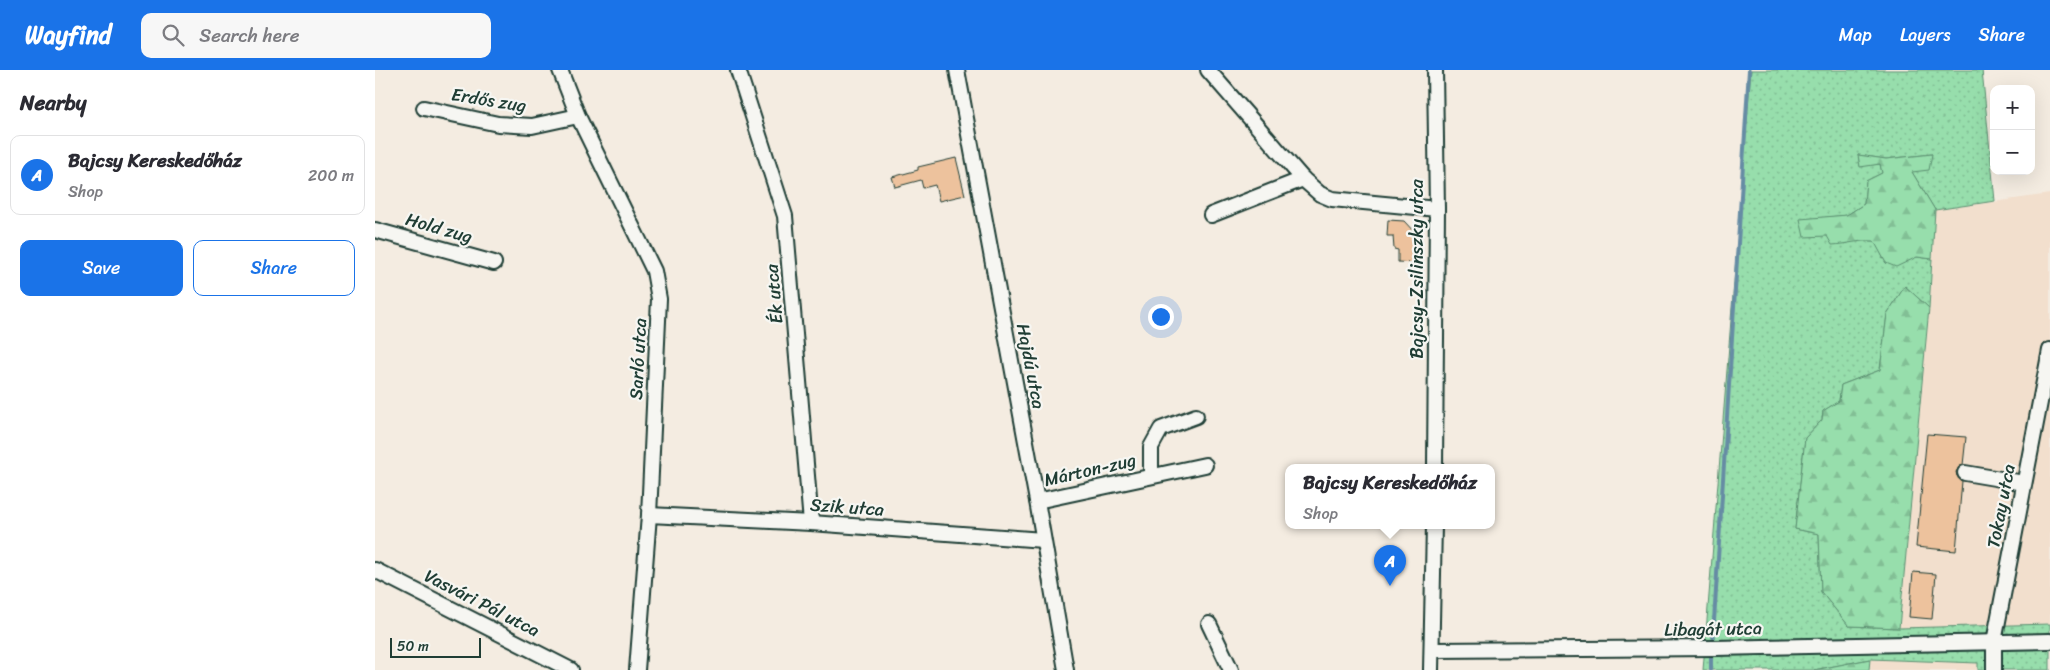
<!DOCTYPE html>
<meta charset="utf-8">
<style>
body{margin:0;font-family:Sriracha,sans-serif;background:#f7f7f7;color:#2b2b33}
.controls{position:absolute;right:15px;top:15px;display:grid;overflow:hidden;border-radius:10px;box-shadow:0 5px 20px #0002}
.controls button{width:45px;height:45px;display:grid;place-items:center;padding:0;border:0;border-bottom:1px solid #e1e1e2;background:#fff;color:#2b2b33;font:25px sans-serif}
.scale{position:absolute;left:15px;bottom:12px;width:91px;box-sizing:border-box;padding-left:5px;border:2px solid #1f3d34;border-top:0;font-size:14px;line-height:18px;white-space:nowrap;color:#1f3d34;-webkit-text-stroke:4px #f6f6f2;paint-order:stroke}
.you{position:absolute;left:785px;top:246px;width:18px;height:18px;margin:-12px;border:4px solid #fff;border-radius:50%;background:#1a73e8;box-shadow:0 0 0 8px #1a73e833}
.badge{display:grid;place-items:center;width:32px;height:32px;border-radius:50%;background:#1a73e8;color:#fff;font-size:16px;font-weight:700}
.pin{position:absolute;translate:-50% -41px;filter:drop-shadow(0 1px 2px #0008)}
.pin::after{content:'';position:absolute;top:26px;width:18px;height:15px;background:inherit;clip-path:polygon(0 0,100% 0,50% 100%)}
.popup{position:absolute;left:910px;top:394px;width:210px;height:65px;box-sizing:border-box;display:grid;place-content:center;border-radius:10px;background:#fff;filter:drop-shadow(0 1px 4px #0005);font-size:16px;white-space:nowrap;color:#7c7c81}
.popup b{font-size:19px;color:#2b2b33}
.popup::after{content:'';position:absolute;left:50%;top:100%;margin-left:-10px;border:10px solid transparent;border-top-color:#fff}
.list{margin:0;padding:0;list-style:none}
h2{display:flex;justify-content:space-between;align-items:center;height:65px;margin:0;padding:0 20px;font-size:21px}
h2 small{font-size:16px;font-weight:400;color:#7c7c81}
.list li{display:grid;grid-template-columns:32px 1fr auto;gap:15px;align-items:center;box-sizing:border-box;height:80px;margin:0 10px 10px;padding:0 10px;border:1px solid #e1e1e2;border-radius:10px}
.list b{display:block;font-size:19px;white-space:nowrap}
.list p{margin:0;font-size:16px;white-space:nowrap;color:#7c7c81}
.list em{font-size:16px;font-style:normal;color:#7c7c81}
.actions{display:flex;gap:10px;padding:15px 20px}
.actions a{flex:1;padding:11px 0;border:1px solid #1a73e8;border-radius:10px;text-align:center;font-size:18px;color:#1a73e8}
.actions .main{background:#1a73e8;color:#fff}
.icon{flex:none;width:28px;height:28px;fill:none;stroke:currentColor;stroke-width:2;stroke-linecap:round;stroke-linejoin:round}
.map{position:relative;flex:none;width:1675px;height:600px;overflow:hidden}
header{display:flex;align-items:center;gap:30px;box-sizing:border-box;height:70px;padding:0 25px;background:#1a73e8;color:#fff}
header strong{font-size:24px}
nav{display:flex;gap:28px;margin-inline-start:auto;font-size:18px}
.search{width:350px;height:45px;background:#f7f7f7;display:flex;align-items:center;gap:12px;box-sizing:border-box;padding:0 18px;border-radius:10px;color:#7c7c81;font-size:19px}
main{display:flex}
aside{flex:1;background:#fff}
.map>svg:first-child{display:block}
.built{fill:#f2dfcd}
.grass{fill:url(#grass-dots);stroke:#5b8e70}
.forest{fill:url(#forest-firs);stroke:#5b8e70}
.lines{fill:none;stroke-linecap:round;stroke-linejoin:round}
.stream{stroke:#668ca4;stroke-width:4}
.building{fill:#edc29d;stroke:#1f3d34}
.minor-casing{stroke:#1f3d34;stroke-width:18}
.minor{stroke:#f6f6f2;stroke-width:14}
.labels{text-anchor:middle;stroke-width:4.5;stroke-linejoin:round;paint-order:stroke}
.street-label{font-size:18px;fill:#1f3d34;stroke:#f6f6f2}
</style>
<header>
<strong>Wayfind</strong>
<div class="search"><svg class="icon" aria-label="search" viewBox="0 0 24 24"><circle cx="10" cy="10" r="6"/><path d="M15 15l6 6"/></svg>Search here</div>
<nav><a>Map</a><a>Layers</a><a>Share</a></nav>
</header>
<main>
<aside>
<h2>Nearby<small></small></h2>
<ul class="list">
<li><span class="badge">A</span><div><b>Bajcsy Kereskedőház</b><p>Shop</p></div><em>200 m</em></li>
</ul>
<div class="actions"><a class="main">Save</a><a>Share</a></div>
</aside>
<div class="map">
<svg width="1675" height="600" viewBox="0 0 1675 600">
<defs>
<pattern id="grass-dots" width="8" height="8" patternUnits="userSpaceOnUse" patternTransform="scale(1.25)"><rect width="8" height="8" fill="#97deac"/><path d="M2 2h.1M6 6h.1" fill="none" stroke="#82bf95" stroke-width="1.8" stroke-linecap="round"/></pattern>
<pattern id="forest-firs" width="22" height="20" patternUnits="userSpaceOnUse" patternTransform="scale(1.25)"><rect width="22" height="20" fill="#97deac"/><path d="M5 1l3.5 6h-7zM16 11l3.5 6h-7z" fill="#82bf95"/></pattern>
</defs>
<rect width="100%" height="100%" fill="#f4ece1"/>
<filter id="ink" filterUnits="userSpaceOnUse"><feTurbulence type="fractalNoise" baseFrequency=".02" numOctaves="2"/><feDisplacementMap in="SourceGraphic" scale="10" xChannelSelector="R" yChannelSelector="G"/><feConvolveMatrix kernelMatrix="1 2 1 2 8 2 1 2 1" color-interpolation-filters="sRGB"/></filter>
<g filter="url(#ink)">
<!-- built -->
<g class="built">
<path d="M1675,124V554L1524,558L1554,238L1560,140Z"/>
<path d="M1495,589L1603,593V600H1494Z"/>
</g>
<!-- grass -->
<path class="grass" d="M1376,0H1607L1620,131L1560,140L1537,102L1557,84L1511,89L1483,85L1485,96L1505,94L1507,103L1491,111L1489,134L1472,145L1425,150L1452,166L1470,174L1482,170L1500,171L1511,193L1542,187L1557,189L1554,238L1530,216L1512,244L1505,300L1466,315L1464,331L1448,341L1447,350L1430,368L1420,459L1444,464L1446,522L1474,556L1524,558L1675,554V600H1603V593L1495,589L1439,600H1328Z"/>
<!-- forest -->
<g class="forest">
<path d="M1557,84L1554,100L1537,102L1560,140L1557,189L1542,187L1521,197L1511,193L1499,171C1483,170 1473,174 1457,175L1452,166L1429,167L1425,149L1472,145L1489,134L1491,111L1507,103L1505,94L1485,97L1483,85L1511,89Z"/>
<path d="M1530,216L1554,238L1524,558L1474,556L1446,522L1444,464L1420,459L1430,368L1447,350L1448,341L1464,331L1466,315L1505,300L1512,244Z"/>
<path d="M1495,589L1494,600H1439Z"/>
</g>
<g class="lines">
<!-- stream -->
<g class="stream">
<path d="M1338,567L1374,0"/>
<path d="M1336,600V588"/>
</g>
</g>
<!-- building -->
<g class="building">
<path d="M581,88L590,125L564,131L560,115L548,118L546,110L520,117L517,107L543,100V97Z"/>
<path d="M1013,150L1029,151L1041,164L1040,193L1023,192V180L1019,179L1018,166H1012Z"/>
<path d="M1552,364L1591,367L1588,395L1584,397L1581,402L1582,406L1587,411L1581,481L1541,477Z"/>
<path d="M1538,502L1561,504L1557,549L1534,547Z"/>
</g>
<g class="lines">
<!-- minor casing -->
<g class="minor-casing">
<g id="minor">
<path d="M185,0L203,46L279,201L284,229L274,445L262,600"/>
<path d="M363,0L410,146L436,453"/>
<path d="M582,0L662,431L691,600"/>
<path d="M833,0L928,109L945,124L957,129L1062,139"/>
<path d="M49,38L123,54L157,56L203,46"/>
<path d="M836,145L928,109"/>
<path d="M0,160L119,193"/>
<path d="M1060,397L1062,139L1060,0"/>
<path d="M1590,403L1649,413"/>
<path d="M776,406V377L786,359L821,346"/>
<path d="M662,431L830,395"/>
<path d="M274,445L436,453L668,470"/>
<path d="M0,500L196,600"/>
<path d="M834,554L856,600"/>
<path d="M1058,580L1340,578L1675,571"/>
<path d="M1056,600L1059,455"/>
<path d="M1619,600V572L1675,280"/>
</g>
</g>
<!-- minor -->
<use href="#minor" class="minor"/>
</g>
</g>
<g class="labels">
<!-- street labels -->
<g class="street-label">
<text transform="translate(114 30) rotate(9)" y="6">Erdős zug</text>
<text transform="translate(64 158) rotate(16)" y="6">Hold zug</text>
<text transform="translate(1042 199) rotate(-90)" y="6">Bajcsy-Zsilinszky utca</text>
<text transform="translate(399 224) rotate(-95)" y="6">Ék utca</text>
<text transform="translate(263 289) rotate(-87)" y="6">Sarló utca</text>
<text transform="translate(656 296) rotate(79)" y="6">Hajdú utca</text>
<text transform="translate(715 400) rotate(-13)" y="6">Márton-zug</text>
<text transform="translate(1626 436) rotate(-79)" y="6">Tokay utca</text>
<text transform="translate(472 437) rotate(4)" y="6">Szik utca</text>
<text transform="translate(107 533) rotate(27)" y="6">Vasvári Pál utca</text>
<text transform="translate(1338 559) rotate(-1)" y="6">Libagát utca</text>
</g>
</g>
</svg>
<div class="controls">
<button>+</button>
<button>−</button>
</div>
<div class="scale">50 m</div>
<div class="you"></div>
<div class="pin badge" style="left:1015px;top:516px">A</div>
<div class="popup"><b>Bajcsy Kereskedőház</b>Shop</div>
</div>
</main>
